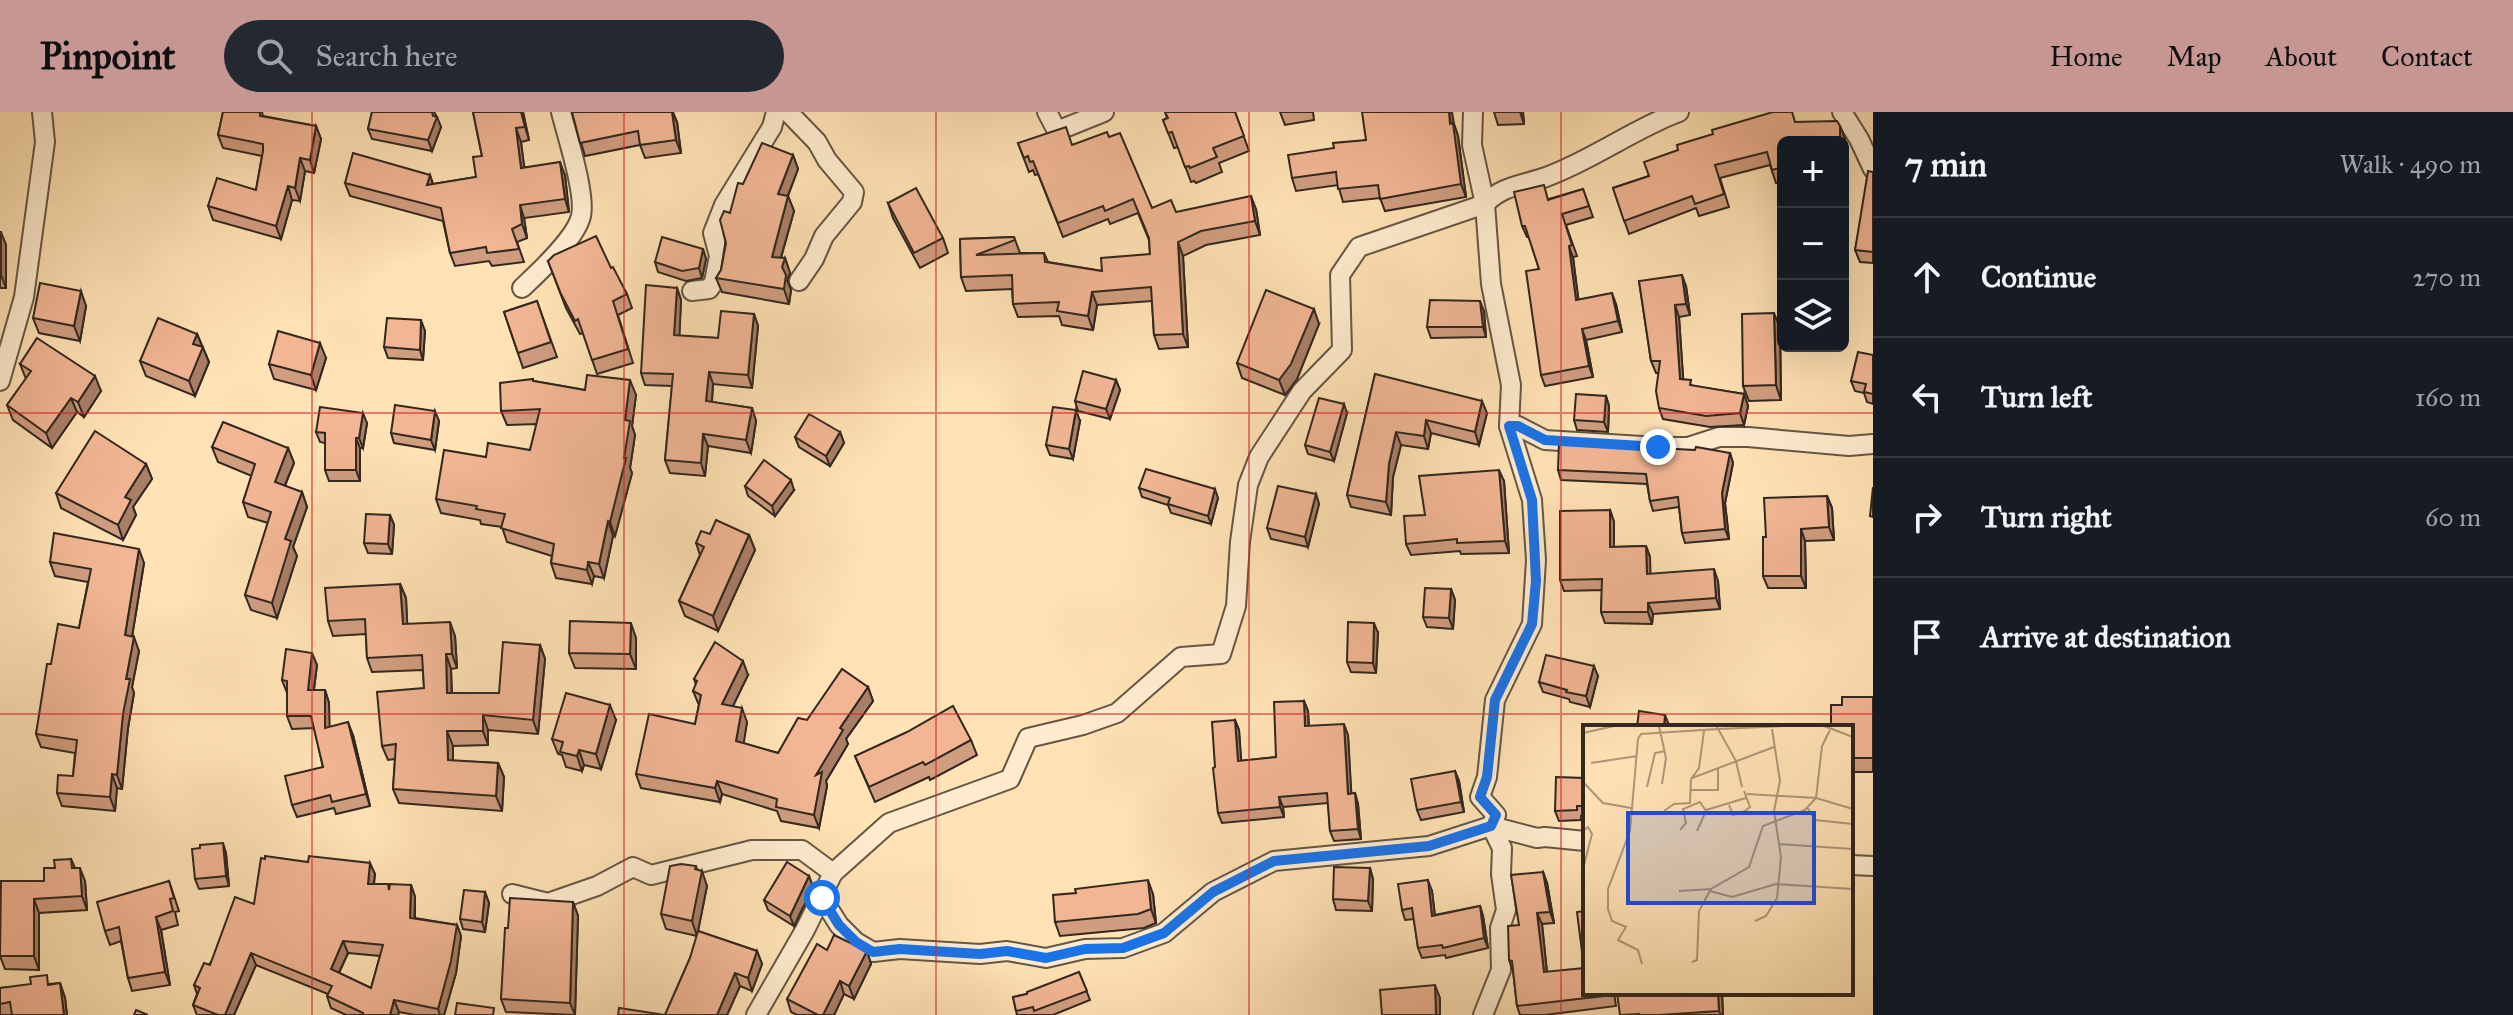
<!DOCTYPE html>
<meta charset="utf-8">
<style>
body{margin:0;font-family:"IM FELL Great Primer",serif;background:#242831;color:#f1f3f6}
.controls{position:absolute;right:24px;top:24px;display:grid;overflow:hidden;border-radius:12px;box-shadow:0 8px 32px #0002}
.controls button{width:72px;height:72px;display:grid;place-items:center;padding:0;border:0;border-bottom:2px solid #363941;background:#171b24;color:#f1f3f6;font:40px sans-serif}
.stop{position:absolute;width:24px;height:24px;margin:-18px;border:6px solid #1a73e8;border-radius:50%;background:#fff}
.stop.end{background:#1a73e8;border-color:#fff;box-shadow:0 2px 8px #0008}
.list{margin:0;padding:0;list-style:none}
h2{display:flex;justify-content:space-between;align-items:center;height:104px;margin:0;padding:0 32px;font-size:34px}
h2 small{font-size:26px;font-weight:400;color:#9ea1a6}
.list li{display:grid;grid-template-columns:52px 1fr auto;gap:24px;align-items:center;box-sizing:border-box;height:120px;padding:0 32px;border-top:2px solid #363941}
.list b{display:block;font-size:30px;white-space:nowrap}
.list em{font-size:26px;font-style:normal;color:#9ea1a6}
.icon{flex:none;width:44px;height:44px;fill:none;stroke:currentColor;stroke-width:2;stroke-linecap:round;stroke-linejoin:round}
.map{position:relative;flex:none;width:1873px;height:903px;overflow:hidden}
header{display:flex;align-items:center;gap:48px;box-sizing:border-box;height:112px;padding:0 40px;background:#c59692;color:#111}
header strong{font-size:38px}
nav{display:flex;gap:44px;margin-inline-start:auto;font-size:28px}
.search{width:560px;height:72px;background:#242831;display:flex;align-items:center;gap:20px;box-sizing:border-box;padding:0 28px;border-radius:44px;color:#9ea1a6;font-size:30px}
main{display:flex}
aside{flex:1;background:#171b24}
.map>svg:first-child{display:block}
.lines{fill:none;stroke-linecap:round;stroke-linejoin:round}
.minor-casing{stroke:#655644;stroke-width:22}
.minor{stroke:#ffeccf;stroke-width:18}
.wall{fill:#d09d80;stroke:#32271e;stroke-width:2;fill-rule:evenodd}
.shaded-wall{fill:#a97f68;stroke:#32271e;stroke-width:2}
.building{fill:#f2b695;stroke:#32271e;stroke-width:2;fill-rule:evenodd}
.route{stroke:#1a73e8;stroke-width:10}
.grid{fill:none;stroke:#d62828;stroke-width:2;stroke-opacity:0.55}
.inset-road{fill:none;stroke:#ad9779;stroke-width:2}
.view{fill:#1d4ed8;fill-opacity:0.15;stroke:#1d4ed8;stroke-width:4}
.inset-edge{fill:none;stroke:#32271e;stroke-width:4}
</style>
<header>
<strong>Pinpoint</strong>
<div class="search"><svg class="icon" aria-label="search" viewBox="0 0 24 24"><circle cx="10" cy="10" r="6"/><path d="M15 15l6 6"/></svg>Search here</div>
<nav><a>Home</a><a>Map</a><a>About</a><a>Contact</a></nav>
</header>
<main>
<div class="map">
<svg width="1873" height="903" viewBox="0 0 1873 903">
<rect width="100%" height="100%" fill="#ffe2b5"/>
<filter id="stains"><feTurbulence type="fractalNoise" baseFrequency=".0025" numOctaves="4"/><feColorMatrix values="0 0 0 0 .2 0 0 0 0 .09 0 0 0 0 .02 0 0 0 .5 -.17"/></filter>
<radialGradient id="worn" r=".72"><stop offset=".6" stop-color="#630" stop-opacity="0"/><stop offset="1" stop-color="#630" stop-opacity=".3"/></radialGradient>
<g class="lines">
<!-- minor casing -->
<g class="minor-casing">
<g id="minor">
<path d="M788,0L817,30L827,48L854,80L852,90L824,124L814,147L799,169"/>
<path d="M1047,0L1057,19L1104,0"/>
<path d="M1473,0L1472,33L1485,92L1491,172L1511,273L1509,314L1532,388L1536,448L1532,512L1495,588L1487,665L1480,685L1496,703L1491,714L1502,736L1501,762L1506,798L1500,816L1501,858L1483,903"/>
<path d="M1842,0L1859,27L1873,57"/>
<path d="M522,176C539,160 576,126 581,104C586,82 567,24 561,0"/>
<path d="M692,179L709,177L714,170L719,144L713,121L724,93L772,15L776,0"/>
<path d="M0,269L24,185L45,30L42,0"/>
<path d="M1509,314H1518L1545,328L1658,335H1688L1719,325H1748L1849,334L1873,332"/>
<path d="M1851,753L1873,754"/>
<path d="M512,782L548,791L597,774L633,755L651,763L752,738H802L833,761"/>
<path d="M822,786L839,813L856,830L873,840L900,837L980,842L1007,839L1046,846L1085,837L1123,836L1164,821L1213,780L1274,749L1429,734L1491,714L1537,726L1545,725L1585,729"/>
<path d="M756,903L805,818L833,761L889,711L1010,667L1028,626L1083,613L1117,601L1181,545L1221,542L1236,494L1240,430L1248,373L1259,345L1302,279L1342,238L1340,163L1359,135L1485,92C1501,74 1523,73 1546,65C1593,48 1633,17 1679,0"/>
</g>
</g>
<!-- minor -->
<use href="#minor" class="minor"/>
</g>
<!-- wall -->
<g class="wall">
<path d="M223,0H262L263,4L316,14L321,27L314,61L305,59L300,89L292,88L281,127L213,108L208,94L256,78L262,44L223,36L218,23Z"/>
<path d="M372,0H434L441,15L432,39L372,27L368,17Z"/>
<path d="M473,0H523L529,28L521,30L524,55L565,63L569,100L524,106L527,126L517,130L524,150L492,154L489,149L455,154L450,141L443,109L350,84L345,71L430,63L433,72L476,65L482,44Z"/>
<path d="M572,0H673L677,10L681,41L645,46L640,33L585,44Z"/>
<path d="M1165,0H1235L1249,39L1219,51L1222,60L1196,71L1194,69L1191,70L1178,35L1174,36L1169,23L1163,8L1167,6Z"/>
<path d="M1280,0H1313L1314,8L1285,13Z"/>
<path d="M1494,0H1523L1524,12L1498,13Z"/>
<path d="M1796,10L1840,14L1845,27V64H1843V30H1783V69L1776,71L1770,53L1720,66L1729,95L1699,104L1696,96L1629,122L1613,76L1649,64L1678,38Z"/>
<path d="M1454,12L1458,24L1466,85L1385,99L1380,86L1343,90L1338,73L1296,79L1292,66L1334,36L1366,28Z"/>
<path d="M1109,25L1152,96L1176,100L1256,97L1260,123L1206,133L1183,144L1188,235L1159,237L1154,223L1152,189L1097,193L1093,218L1062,213L1059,204L1018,205L1013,192L1012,177L966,179L961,165L960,127L1014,125L1020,141H1044L1048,150L1102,159L1150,142L1149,128L1138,101L1110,112L1108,107L1063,125L1038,62L1035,63L1033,58L1029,60L1018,31L1072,33Z"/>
<path d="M793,43L798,57L788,84L794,99L781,146H785L790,161L787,168L791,178L789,192L722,180L716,166L721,158L730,101L743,72Z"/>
<path d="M1873,60V151L1860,150L1855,138Z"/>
<path d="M1583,77L1593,105L1566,113L1577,144L1573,145L1578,187L1616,192L1622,220L1586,228L1593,265L1545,274L1541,263L1539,157L1529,125H1527L1522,114L1549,87Z"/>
<path d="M888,91L943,126L948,141L920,156L893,106Z"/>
<path d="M0,120L6,133V176H0Z"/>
<path d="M703,137L706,147L702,166L686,169L658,160L655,150Z"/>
<path d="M548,149L611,156L627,182L632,196L618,203L633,251L597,262L583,221L580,222L566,196Z"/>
<path d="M1639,169L1686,174L1690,203L1679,205L1683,267L1693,274L1744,282L1748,294L1744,313L1710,315L1663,307L1659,296V261H1656L1651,249Z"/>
<path d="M677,176L681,188L679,224L718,226L754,202L758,214L752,276L713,272L712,290L752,296L756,309L751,341L708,334L705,364L670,361L665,348L672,274L645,273L641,261Z"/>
<path d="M537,189L557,245L523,256L504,200Z"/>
<path d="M86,194L80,229L39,221L33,206Z"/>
<path d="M1484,199L1486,225L1431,226L1427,215Z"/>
<path d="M1319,212L1297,267L1285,283L1242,266L1237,251Z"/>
<path d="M1780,216L1781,288L1749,289L1743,274Z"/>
<path d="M425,219L423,248L388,246L384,235Z"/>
<path d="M197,222L209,250L195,284L146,264L140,249Z"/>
<path d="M1873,243V292L1867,290L1864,281L1855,279L1851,269Z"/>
<path d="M326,246L316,278L274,267L269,252Z"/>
<path d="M20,252L101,279L84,305L77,300L52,336L13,308L7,293L26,267Z"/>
<path d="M1375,262L1487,301L1479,333L1431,321L1428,337L1401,333L1393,365L1391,403L1351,395L1347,383Z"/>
<path d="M1116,268L1120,278L1110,307L1078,299L1075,289Z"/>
<path d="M534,269L585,278L636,283L632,314L635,323L630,356L632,361L615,424H613L604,466L594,464L592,472L556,466L551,451L552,444L507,430L502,415L481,412L480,408L441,401L436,387L486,345L530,338L537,312L507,313L501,299Z"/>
<path d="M1606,284L1609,294L1608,320L1577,318L1574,308Z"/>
<path d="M1347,301L1334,349L1308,342L1305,333Z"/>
<path d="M439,309L435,338L394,331L391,321Z"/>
<path d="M1080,309L1073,347L1050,343L1046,333Z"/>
<path d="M367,311L363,336H360V369H329L325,358V331L320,330L316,320Z"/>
<path d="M840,320L844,331L830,354L799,335L795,325Z"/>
<path d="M212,335L288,336L294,351L285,374L302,380L307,395L293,435L297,444L277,506L251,498L245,483L268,411L248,405L243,390L252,364L218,350Z"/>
<path d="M1730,341L1733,351L1725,391L1729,427L1685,431L1682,421L1679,395L1653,399L1650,389L1647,372L1561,368L1558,358Z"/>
<path d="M146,352L152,367L133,395L136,403L123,428L61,396L56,381Z"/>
<path d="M1504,369L1509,441L1461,442L1460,439L1411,443L1406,432L1425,403Z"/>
<path d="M745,374L794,378L775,404L748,384Z"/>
<path d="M1139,376L1218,386L1211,412L1171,401L1168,393L1142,385Z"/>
<path d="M1316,382L1319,392L1308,435L1271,427L1267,416Z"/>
<path d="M1827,384L1832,396L1834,428L1805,429L1806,476H1768L1763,464L1766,425Z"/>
<path d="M1610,398L1614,410V435L1646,434L1650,445V462L1718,469L1720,497L1653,502L1652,512L1605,511L1601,500L1602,478L1564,479L1560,468Z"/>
<path d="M390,403L394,413L392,442L368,441L364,431Z"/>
<path d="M710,422L749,423L755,438L718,519L685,504L679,489L700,443L696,431Z"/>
<path d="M50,450L144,451L132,525L139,539L132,575L134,581L128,616L122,677L117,676L115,699L62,694L57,681L73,664L75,641L41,635L36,622L51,552L79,516L88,470L55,464Z"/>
<path d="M400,472L406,486L407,512L455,524L457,556L451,557L452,581H499L540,533L545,547L538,622L488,618V633L453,634V649L498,651L504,665L502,699L399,691L393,677L395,647L388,648L382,634L424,576L423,558L372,560L367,546L366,522L333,524L328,509Z"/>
<path d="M1451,477L1455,488L1453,517L1427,515L1423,505Z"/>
<path d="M1378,521L1376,561L1351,560L1347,550Z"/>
<path d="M636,526V557L575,556L569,541Z"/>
<path d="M317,553L314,578H325L329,591V615L353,623L370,694L336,702L334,696L297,705L292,693L323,655L314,616L292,617L287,604V581L282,568Z"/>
<path d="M748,563L733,594L747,610L743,631L778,641L807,608L868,575L873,589L846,627L848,632L826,669L827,674L819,716L781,709L777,699L722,682L720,690L641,676L636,662L695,612L699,593L693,579L696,573L694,567Z"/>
<path d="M1598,564L1590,595L1570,590L1569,587L1543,580L1539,570Z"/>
<path d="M1873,585V660H1851V615L1842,593Z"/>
<path d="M1304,589L1308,599L1309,614L1348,623L1351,682L1355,681L1358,692L1361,727L1334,729L1330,719L1328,691L1283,695L1284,705L1222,711L1218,701L1215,655L1235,608L1239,618L1241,649L1276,645Z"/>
<path d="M616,608L601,657L584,653L582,659L566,655L562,643L558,642L552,627Z"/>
<path d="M971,628L977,643L930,668L929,665L875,690L855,644Z"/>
<path d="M1455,659L1459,669L1464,700L1421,708L1417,698Z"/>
<path d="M1585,666V704H1581V708L1559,709L1555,699Z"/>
<path d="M226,741L229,774L199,777L195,767Z"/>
<path d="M71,747L75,756L85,769L87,798L39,801V858L5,857L0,844L44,769L55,756Z"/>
<path d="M1370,756L1373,767L1372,799L1336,798L1333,787Z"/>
<path d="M697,758L707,774L698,819L757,839L762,852L752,879L740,874L727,903H618H665L690,846L697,824L666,817L661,802Z"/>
<path d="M1543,760L1547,771L1554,811L1542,812L1547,860L1614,881L1616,894L1545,903H1520L1517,894L1513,859L1509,848L1519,813Z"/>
<path d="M375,762L374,772L389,777L411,773L415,785V806L457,813L461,824L456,861L444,903H415L399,900L398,903H346L331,896L327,884L328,882L256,853L234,903H197L193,893L197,882L194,873L254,792ZM348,841L380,844L371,876L339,861Z"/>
<path d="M809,764L813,775L794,814L768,798L764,788Z"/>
<path d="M169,769L179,799L175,800L178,813L161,818L170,873L132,879L128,866L121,829L110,833L105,819Z"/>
<path d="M1432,779L1435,803L1480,794L1483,804L1488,836L1446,846L1445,843L1422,846L1418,836L1414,807L1405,808L1402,798Z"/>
<path d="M485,780L489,791L485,820L463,817L460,807Z"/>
<path d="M1153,782L1156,811L1144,816L1060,824L1055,810Z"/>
<path d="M573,790L578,804L575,903L506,900L501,887L508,816Z"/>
<path d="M827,838L867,839L871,852L854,887L844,882L834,903H797L791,900L787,887Z"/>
<path d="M1079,860L1090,888L1053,903H1017L1013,885L1027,882Z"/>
<path d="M60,871L65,886L67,903H0V876Z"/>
<path d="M1631,881L1632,883L1722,881L1723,903H1620Z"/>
</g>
<!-- shaded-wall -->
<g class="shaded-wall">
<path d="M432,0H434L437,5L441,15L432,39L428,28Z"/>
<path d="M521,0H523L529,28L525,15Z"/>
<path d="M672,0L677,10L681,41L676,28Z"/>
<path d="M1449,0H1452L1454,12L1458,24L1466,85L1461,72Z"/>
<path d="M1520,0H1523L1524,12Z"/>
<path d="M316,14L321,27L314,61L310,48Z"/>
<path d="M1840,14L1845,27V64L1843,58V30H1840Z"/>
<path d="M516,16L521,30L526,69L521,56Z"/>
<path d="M793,43L798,57L783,96L778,82Z"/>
<path d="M300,46L305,59L300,89L295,76Z"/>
<path d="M560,50L565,63L569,100L565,87Z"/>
<path d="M430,63L434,76L427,73Z"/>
<path d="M288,74L292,88L281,127L276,114Z"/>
<path d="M788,84L794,99L777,159L772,145Z"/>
<path d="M1251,84L1256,97L1260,123L1255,109Z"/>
<path d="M520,93L524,106L527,126L522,112Z"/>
<path d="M1843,110L1846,118V149L1843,139Z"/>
<path d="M1,120L6,133V176L1,163Z"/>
<path d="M1178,130L1183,144L1188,235L1183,222Z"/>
<path d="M1569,134L1573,145L1580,199L1576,188Z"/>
<path d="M703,137L706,147L702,166L699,156Z"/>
<path d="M785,146L790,161L787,168L791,178L789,192L784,177L782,155Z"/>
<path d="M1682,163L1686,174L1690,203L1686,192Z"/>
<path d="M677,176L681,188L679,236L674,223Z"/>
<path d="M81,179L86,194L80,229L74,214Z"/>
<path d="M1092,180L1097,193L1093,218L1088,204Z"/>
<path d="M1612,181L1616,192L1622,220L1618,209Z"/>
<path d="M1480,189L1484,199L1486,225L1483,215Z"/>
<path d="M1675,193L1679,205L1684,278L1680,267Z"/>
<path d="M1314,197L1319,212L1297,267L1285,283L1279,268Z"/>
<path d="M1774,201L1780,216L1781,288L1776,273Z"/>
<path d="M754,202L758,214L752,276L748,263Z"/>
<path d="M421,208L425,219L423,248L420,238Z"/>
<path d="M1582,217L1586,228L1593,265L1589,254Z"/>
<path d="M197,222L209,250L195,284L189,269L193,232Z"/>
<path d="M320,231L326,246L316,278L311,263Z"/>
<path d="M709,260L713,272L711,301L706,289Z"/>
<path d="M95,264L101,279L84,305L78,290Z"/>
<path d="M630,268L636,283L632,314L635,323L630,356L632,361L615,424L610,410L624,346L625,308Z"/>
<path d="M1116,268L1120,278L1110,307L1106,297Z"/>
<path d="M1744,282L1748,294L1744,313L1740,301Z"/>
<path d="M1606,284L1609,294L1608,320L1604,310Z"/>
<path d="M71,286L77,300L52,336L46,321Z"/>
<path d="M1482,289L1487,301L1479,333L1475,320Z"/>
<path d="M1344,292L1347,301L1334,349L1330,340Z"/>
<path d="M752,296L756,309L751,341L746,328Z"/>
<path d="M1076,298L1080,309L1073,347L1069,337Z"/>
<path d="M435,299L439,309L435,338L431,328Z"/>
<path d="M363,301L367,311L363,336L359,326Z"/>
<path d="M1426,308L1431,321L1428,337L1424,324Z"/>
<path d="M840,320L844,331L830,354L826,344Z"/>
<path d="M1396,320L1401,333L1393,365L1391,403L1386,390L1389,352Z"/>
<path d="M703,322L708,334L705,364L701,351Z"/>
<path d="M356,326L360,336V369L356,358Z"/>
<path d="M288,336L294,351L280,385L275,370Z"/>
<path d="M1730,341L1733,351L1725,391L1729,427L1725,417L1722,381Z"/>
<path d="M146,352L152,367L133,395L136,403L123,428L118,413L125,385Z"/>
<path d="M1499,358L1504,369L1509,441L1505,429Z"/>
<path d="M791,368L794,378L775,404L772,394Z"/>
<path d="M1215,377L1218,386L1211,412L1208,404Z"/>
<path d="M302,380L307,395L293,435L297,444L277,506L272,491L285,427Z"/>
<path d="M1316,382L1319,392L1308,435L1305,425Z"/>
<path d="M1827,384L1832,396L1834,428L1829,415Z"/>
<path d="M1610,398L1614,410V446L1610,435Z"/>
<path d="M390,403L394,413L392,442L388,432Z"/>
<path d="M608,409L613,424L604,466L599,452Z"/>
<path d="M1801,417L1805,429L1806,476L1801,464Z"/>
<path d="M749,423L755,438L718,519L713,504Z"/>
<path d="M1646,434L1650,445L1651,474L1647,462Z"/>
<path d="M139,437L144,451L130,537L125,523Z"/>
<path d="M588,450L594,464L592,472L587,458Z"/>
<path d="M1714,457L1718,469L1720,497L1716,486Z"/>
<path d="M400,472L406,486L408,526L403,512Z"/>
<path d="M1451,477L1455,488L1453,517L1449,506Z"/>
<path d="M1648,491L1653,502L1652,512L1648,500Z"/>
<path d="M450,510L455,524L457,556L452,542Z"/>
<path d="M631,511L636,526V557L630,542Z"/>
<path d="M1374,511L1378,521L1376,561L1373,551Z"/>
<path d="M134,525L139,539L132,575L134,581L128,616L122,677L117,663L126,567Z"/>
<path d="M540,533L545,547L538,622L533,608Z"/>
<path d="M312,541L317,553L312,591L308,578Z"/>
<path d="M446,542L451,557L452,596L447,581Z"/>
<path d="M743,549L748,563L727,606L722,592Z"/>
<path d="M1594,554L1598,564L1590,595L1586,584Z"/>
<path d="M868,575L873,589L846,627L848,632L826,669L827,674L819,716L814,703L816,663L840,616Z"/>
<path d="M325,578L329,591L330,628L325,616Z"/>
<path d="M1304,589L1308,599L1309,625L1305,614Z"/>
<path d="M610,593L616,608L601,657L596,642Z"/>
<path d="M742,596L747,610L742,643L736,629Z"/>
<path d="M483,603L488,618V633L483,619Z"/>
<path d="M1665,603L1669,613V615H1664Z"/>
<path d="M1235,608L1239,618L1242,659L1238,649Z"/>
<path d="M348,610L353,623L370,694L366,682Z"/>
<path d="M1344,612L1348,623L1352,692L1348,682Z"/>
<path d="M447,619L453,634V663L448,648Z"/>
<path d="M579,638L584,653L582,659L577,644Z"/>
<path d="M498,651L504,665L502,699L496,684Z"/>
<path d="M1455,659L1459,669L1464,700L1461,690Z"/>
<path d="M112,662L117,676L115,699L110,685Z"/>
<path d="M717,669L722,682L720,690L715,676Z"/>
<path d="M1355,681L1358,692L1361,727L1358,717Z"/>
<path d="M1279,685L1283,695L1284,705L1280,695Z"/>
<path d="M223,731L226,741L229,774L226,764Z"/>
<path d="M370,751L375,762L372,783L368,772Z"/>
<path d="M696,754L700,766L702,759L707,774L697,824L692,809Z"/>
<path d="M80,756L85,769L87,798L82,784Z"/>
<path d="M1370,756L1373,767L1372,799L1368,789Z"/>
<path d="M1543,760L1547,771L1554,811L1550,800Z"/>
<path d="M809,764L813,775L794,814L790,804Z"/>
<path d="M1148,768L1153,782L1156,811L1151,797Z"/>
<path d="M1428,768L1432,779L1436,814L1432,804Z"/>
<path d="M411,773L415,785L414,817L410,806Z"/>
<path d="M485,780L489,791L485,820L482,810Z"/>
<path d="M34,787L39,801V858L34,844Z"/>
<path d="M573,790L578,804L575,903L570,891Z"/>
<path d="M1480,794L1483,804L1488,836L1484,826Z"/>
<path d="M1537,801L1542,812L1548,871L1544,860Z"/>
<path d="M156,805L161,818L170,873L165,860Z"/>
<path d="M457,813L461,824L456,861L444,903H440L438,897Z"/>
<path d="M343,829L348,841L335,869L331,857Z"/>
<path d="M757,839L762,852L752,879L748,866Z"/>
<path d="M867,839L871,852L854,887L849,874Z"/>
<path d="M251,841L256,853L234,903H225Z"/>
<path d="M735,861L740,874L727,903H717Z"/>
<path d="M840,869L844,882L834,903H823Z"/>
<path d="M60,871L65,886L67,903H64Z"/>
<path d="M1435,873L1440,886V903H1436Z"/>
<path d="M1718,881H1722L1723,903H1721L1719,899Z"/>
<path d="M394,888L399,900L398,903H390Z"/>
</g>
<!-- building -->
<g class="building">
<path d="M223,0H260V4L316,14L310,48L300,46L295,76L288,74L276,114L208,94L217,66L256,78L263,39V32L218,23Z"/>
<path d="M372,0H432L433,4L437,5L428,28L368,17Z"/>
<path d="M473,0H521L525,15L516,16L521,56L560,50L565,87L520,93L522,112L512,117L519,137L487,141L486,135L450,141L441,96L345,71L353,41L430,63L427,73L476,65L473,45L482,44Z"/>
<path d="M572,0H672L676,28L640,33L638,19L580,31Z"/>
<path d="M1165,0H1235L1244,24L1213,36L1217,45L1190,56L1189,54L1185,55L1172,20L1168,21L1163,8L1168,6Z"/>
<path d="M1362,0H1449L1450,12L1453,11L1461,72L1380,87L1378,73L1338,77L1336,60L1292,66L1288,43L1334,36L1333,31L1366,28Z"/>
<path d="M1773,0H1792L1795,10L1837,9L1840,14V30H1783V55L1772,58L1767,40L1715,53L1724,82L1695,92L1692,84L1624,109L1613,76L1649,64L1644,50L1678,38L1677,33L1713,22L1712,18Z"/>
<path d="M1066,15L1072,33L1107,20L1109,25L1120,21L1152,96L1171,88L1176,100L1251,84L1255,109L1201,119L1178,130L1183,222L1154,223L1151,175L1092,180L1088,204L1057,199L1059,190L1013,192L1012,163L961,165L960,127L1014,125L1015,128L976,143L1044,141L1045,150L1102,159L1101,146L1150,142L1149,126L1133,87L1105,99L1103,94L1058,111L1033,49L1030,50L1028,44L1024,46L1018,31Z"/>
<path d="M762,31L793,43L778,82L788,84L772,145L785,146L782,155L786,163L784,177L716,166L721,158L726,131L720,108L724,99L730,101L738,71L743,72Z"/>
<path d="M1868,59L1873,60V140L1855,138Z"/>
<path d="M1544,73L1548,88L1583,77L1589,94L1562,102L1572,133L1569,134L1576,188L1612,181L1618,209L1582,217L1589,254L1541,263L1526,159L1539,157L1525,114H1522L1514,80Z"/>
<path d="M916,76L943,126L914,141L888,91Z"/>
<rect x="0" y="120" width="1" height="43"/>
<path d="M596,124L611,156L613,155L627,182L613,189L628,237L592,248L578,207L575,209L561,182L548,149L554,143Z"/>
<path d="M662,125L703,137L699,156L682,159L655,150Z"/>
<path d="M1682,163L1686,192L1675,193L1680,267L1691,268L1690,273L1744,282L1740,301L1706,304L1659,296L1656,279L1660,249H1651L1639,169Z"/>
<path d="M40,171L81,179L74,214L33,206Z"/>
<path d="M646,173L677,176L674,223L718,226L721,199L754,202L748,263L709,260L706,289L752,296L746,328L703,322L701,351L665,348L673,262L641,261Z"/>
<path d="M1266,178L1314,197L1291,252L1279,268L1237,251Z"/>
<path d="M1430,188L1480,189L1483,215H1427Z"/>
<path d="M537,189L551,230L518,241L504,200Z"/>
<path d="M1774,201L1776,273L1743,274L1742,202Z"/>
<path d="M158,206L197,222L193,232L203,235L189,269L140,249Z"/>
<path d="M387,206L421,208L420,238L384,235Z"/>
<path d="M278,219L320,231L311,263L269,252Z"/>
<path d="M37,226L95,264L78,290L71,286L46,321L7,293L31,259L20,252Z"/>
<path d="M1858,240L1873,243V282L1864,280L1866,272L1851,269Z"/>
<path d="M1083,259L1116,268L1106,297L1075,289Z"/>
<path d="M1375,262L1482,289L1475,320L1426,308L1424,324L1396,320L1389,352L1386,390L1347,383Z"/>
<path d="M587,263L630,268L625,308L630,309L624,346H626L610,410L608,409L599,452L588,450L587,458L551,451L554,432L501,416L505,402L476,397L477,394L436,387L444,338L486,345L488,331L530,338L540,297L501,299L500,271L533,267V269L585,278Z"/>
<path d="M1576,282L1606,284L1604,310L1574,308Z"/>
<path d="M1319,286L1344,292L1330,340L1305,333Z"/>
<path d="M395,293L435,299L431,328L391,321Z"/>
<path d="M320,295L363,301L359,326H356V358H325V321L316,320Z"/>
<path d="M1053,295L1076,298L1069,337L1046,333Z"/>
<path d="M809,302L840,320L826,344L795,325Z"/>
<path d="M223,310L288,336L275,370L302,380L285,427L291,429L272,491L245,483L271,400L243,390L255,352L212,335Z"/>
<path d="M95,319L146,352L125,385L131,388L118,413L56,381Z"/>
<path d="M1559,331L1695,338L1696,335L1730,341L1722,381L1725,417L1682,421L1678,385L1650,389L1646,362L1558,358Z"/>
<path d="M764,348L791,368L772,394L745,374Z"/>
<path d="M1146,357L1215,377L1208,404L1168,392L1170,386L1139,376Z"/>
<path d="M1499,358L1505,429L1457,431V427L1406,432L1404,404L1425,403L1419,364Z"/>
<path d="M1278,374L1316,382L1305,425L1267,416Z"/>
<path d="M1873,375V405L1870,404Z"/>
<path d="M1827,384L1829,415L1801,417V464H1763V425H1766L1764,386Z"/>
<path d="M1610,398V435L1646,434L1647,462L1714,457L1716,486L1648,491V500H1601L1602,467L1560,468V399Z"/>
<path d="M366,402L390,403L388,432L364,431Z"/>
<path d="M716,408L749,423L713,504L679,489L704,435L696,431L701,419L710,422Z"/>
<path d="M54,421L139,437L125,523L134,525L126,567H130L123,602L117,663L112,662L110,685L57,681L58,663L73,664L77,628L36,622L47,552H51L58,512L79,516L91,457L50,450Z"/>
<path d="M400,472L403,512L450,510L452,542H446L447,581H499L503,530L540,533L533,608L483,603V619H447L448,648L498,651L496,684L393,677L396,632L382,634L377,580L424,576L422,543L367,546L365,507L328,509L325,476Z"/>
<path d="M1425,476L1451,477L1449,506L1423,505Z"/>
<path d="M570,509L631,511L630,542L569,541Z"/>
<path d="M1348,510L1374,511L1373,551L1347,550Z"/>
<path d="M715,530L743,549L722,592L742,596L736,629L778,641L798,606L807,608L842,557L868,575L840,616L843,618L816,663L822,660L814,703L776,695L777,687L717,669L715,676L636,662L649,602L695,612L701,583L693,579L697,569L694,567Z"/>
<path d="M286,537L312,541L308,578H325V616L348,610L366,682L332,690L330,683L292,693L285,664L323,655L311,604H287V569L282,568Z"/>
<path d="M1546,543L1594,554L1586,584L1566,580L1567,578L1539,570Z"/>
<path d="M566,581L610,593L596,642L579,638L577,644L560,640L563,630L552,627Z"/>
<path d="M1842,585H1873V646H1851V615H1831V593H1842Z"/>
<path d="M1304,589L1305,614L1344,612L1348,682L1355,681L1358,717L1330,719L1327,681L1279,685L1280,695L1218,701L1213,656L1215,655L1212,610L1235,608L1238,649L1276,645L1274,590Z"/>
<path d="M953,594L971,628L925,653L923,650L869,675L855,644L907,620Z"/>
<path d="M1639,599L1665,603L1664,615H1637Z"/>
<path d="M1455,659L1461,690L1417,698L1411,667Z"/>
<path d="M1556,665L1585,666V694H1577V698L1555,699Z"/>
<path d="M223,731L226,764L195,767L192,737L200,736V733Z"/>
<path d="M265,744L308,750L309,744L370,751L368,772H388L389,778L390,772L411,773L410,806L457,813L451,849L438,897L394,888L390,903H363V901L327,884L332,874L251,841L225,903H218L193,893L200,876L194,873L204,851L210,853L235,785L254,792L261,746L265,747ZM343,829L383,833L371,876L331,857Z"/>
<path d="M71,747L72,756H80L82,784L34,787V844H0L1,769H44V756H55L54,748Z"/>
<path d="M787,750L809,764L790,804L764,788Z"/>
<path d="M681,752L696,754L695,757L702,759L692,809L661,802L670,754Z"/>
<path d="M1334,755L1370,756L1368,789L1333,787Z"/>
<path d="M1543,760L1550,800L1537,801L1544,860L1584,856L1577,800L1585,799V881H1612V883L1517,894L1512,849L1509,848L1508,814L1519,813L1511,763Z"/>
<path d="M1148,768L1151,797L1138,802L1055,810L1053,783L1076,781L1075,777Z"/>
<path d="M1428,768L1432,804L1480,794L1484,826L1443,836L1442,833L1418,836L1412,796L1402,798L1398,772Z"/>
<path d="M169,769L174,786L170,787L173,799L156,805L165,860L128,866L119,815L105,819L97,790Z"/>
<path d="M464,778L485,780L482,810L460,807Z"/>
<path d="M510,786L573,790L570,891L501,887L505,816H508Z"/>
<path d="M698,819L757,839L748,866L735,861L717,903H618L619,896L665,903L690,846Z"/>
<path d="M834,823L867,839L849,874L840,869L823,903H818L787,887L817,832L827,838Z"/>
<path d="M1079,860L1087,879L1034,899L1033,895L1016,899L1013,885L1027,882V880Z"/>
<path d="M47,863L48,873L60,871L64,903H12L10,890L0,892V876L31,872L30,865Z"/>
<path d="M1435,873L1436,903H1382L1380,878Z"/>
<path d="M1617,881H1631V883L1650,881H1718L1719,899L1659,903H1639V902L1620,903Z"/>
<path d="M457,891L494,896L493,903H455Z"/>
<path d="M136,898L148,903H134Z"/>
</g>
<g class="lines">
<!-- route -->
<path class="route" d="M822,786L839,813L856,830L873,840L900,837L980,842L1007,839L1046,846L1085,837L1123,836L1164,821L1213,780L1274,749L1429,734L1491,714L1496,703L1480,685L1487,665L1495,588L1532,512L1536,469L1532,388L1509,314H1518L1545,328L1658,335"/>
</g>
<!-- grid -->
<path class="grid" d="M312,0V903M624,0V903M936,0V903M1249,0V903M1561,0V903M0,301H1873M0,602H1873"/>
<!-- overview -->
<g transform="translate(1583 613)">
<rect width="270" height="270" fill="#ffe2b5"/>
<path class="inset-road" d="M76,1L83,33L79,59M241,1L270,12M134,2L153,36L159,62M136,4L201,1M0,8L31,1M8,38L54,31M109,53L191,22M0,57L20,78L48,83M64,62L72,28L82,26M107,65H135V43M164,69L233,73L270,84M146,80L150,90L162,86L167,82L161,66M224,82L232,95L270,99M123,85L163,73M81,86L91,79L107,78L108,54L116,43L121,6M97,105L103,98L100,84L117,77L123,86L114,106M0,106L5,102L9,109L0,144M196,119L270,124M96,166L128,164M127,166L149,172L193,159L270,164M172,196L183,191L194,173L198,132L191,86L197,56L189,4M109,237L114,235L116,186L128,164L166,142L180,101L222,85L233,73L239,21L247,5M59,239L55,225L35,215L43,202L29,196L25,184V164L47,106L55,14L58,9L135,4"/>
<path class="view" d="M45,88H231V178H45Z"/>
<rect width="270" height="270" class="inset-edge"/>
</g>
<rect width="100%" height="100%" filter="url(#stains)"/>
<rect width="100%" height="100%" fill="url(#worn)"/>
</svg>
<div class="controls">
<button>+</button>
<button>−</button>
<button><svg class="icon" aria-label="layers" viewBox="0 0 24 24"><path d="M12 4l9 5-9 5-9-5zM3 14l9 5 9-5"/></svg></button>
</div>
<div class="stop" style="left:822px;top:786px"></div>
<div class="stop end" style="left:1658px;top:335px"></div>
</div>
<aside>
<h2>7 min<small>Walk · 490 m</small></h2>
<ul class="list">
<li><svg class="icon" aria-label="ahead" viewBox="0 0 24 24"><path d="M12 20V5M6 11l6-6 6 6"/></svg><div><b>Continue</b></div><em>270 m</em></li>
<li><svg class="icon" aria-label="left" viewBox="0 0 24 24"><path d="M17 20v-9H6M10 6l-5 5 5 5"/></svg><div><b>Turn left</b></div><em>160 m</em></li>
<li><svg class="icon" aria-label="right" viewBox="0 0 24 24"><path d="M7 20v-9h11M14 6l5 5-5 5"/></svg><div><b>Turn right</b></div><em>60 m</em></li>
<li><svg class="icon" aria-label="arrive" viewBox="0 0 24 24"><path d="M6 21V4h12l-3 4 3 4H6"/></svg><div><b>Arrive at destination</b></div></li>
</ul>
</aside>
</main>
